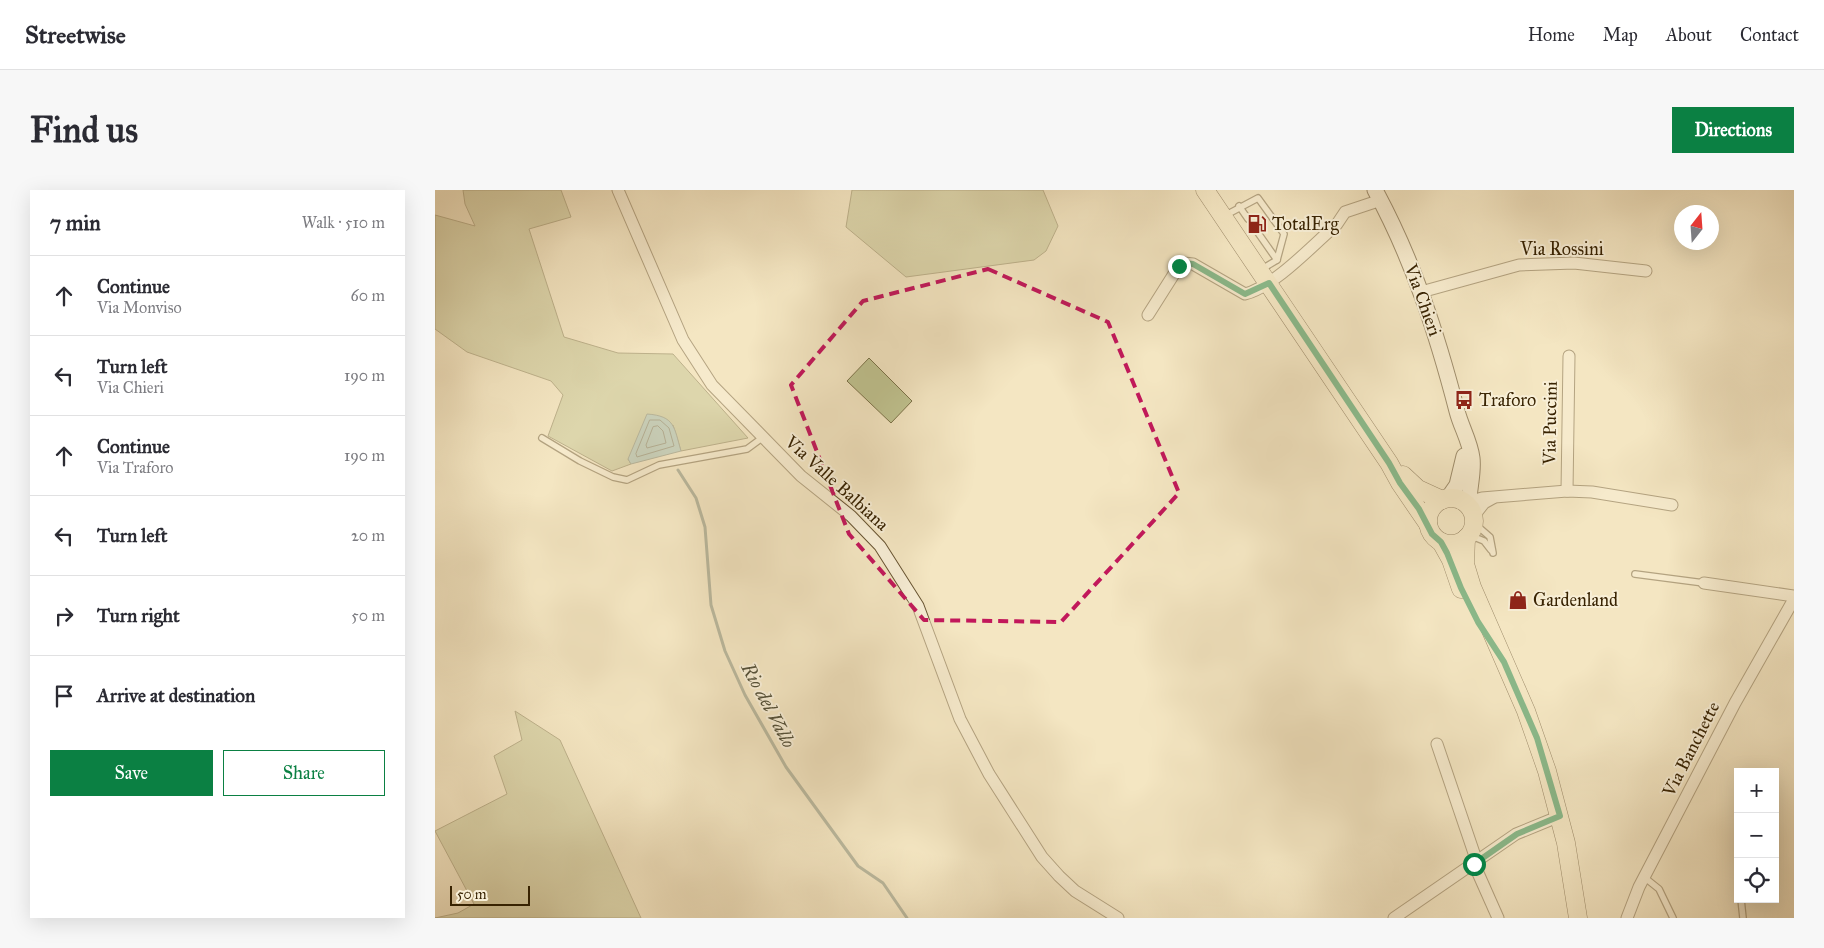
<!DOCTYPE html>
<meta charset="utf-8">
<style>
body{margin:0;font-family:"IM FELL Great Primer",serif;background:#f7f7f7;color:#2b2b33}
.controls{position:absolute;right:15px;bottom:15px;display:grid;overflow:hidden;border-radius:0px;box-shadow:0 5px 20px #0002}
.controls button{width:45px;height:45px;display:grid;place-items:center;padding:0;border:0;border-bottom:1px solid #e1e1e2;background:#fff;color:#2b2b33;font:25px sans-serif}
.compass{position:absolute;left:1239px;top:15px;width:45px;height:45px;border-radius:50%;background:#fff;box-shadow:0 5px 20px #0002;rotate:17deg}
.scale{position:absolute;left:15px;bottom:12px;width:80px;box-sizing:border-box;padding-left:5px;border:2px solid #382302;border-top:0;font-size:14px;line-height:18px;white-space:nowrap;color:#382302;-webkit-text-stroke:4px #f8efd7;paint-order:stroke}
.stop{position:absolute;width:15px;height:15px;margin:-11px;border:4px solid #0b8043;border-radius:50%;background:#fff}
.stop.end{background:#0b8043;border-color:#fff;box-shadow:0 1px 5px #0008}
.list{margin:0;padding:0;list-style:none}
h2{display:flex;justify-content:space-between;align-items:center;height:65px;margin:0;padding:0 20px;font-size:21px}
h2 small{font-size:16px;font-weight:400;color:#7c7c81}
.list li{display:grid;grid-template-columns:32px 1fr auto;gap:15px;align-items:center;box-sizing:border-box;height:80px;padding:0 20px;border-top:1px solid #e1e1e2}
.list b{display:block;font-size:19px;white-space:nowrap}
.list p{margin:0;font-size:16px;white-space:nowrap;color:#7c7c81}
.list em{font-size:16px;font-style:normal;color:#7c7c81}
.actions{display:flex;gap:10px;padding:15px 20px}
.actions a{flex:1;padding:11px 0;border:1px solid #0b8043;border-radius:0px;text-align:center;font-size:18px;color:#0b8043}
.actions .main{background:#0b8043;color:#fff}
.icon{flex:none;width:28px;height:28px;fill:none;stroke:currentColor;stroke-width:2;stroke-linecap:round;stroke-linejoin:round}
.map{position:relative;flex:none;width:1359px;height:728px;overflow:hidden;border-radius:0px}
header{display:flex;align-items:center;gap:30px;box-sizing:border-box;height:70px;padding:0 25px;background:#fff;border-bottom:1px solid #e1e1e2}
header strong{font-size:24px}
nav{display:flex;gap:28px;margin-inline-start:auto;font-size:18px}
.intro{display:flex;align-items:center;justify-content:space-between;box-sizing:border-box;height:120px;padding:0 30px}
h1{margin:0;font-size:35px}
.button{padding:12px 22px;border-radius:0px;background:#0b8043;color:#fff;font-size:18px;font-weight:700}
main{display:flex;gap:30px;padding:0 30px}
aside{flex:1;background:#fff;border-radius:0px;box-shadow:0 5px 20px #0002}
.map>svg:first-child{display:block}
.green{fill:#c0c390;stroke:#7c7349}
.water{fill:#9cbeb8;stroke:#74806f}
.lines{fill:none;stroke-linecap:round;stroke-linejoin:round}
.shore{stroke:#6a705d;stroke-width:1}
.stream{stroke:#74806f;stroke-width:3}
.service-casing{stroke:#675432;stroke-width:8}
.minor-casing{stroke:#675432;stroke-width:13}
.secondary-casing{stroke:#382302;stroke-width:17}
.primary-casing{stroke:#382302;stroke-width:19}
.service{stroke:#f8efd7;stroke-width:5.5}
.minor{stroke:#f8efd7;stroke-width:11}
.secondary{stroke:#f8efd7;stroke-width:15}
.primary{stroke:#f4e6c2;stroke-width:18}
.route{stroke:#0b8043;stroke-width:6}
.marked{fill:none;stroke:#c2185b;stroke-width:4;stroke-dasharray:10 6;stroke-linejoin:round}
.labels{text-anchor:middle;stroke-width:4;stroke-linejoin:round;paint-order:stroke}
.poi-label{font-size:18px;fill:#382302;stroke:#f8efd7;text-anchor:start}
.street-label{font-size:18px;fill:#382302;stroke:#f8efd7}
.water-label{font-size:19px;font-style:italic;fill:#565239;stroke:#f8efd7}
</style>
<header>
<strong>Streetwise</strong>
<nav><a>Home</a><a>Map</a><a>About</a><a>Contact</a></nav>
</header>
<div class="intro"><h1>Find us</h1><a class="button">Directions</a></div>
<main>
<aside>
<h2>7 min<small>Walk · 510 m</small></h2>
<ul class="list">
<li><svg class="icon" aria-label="ahead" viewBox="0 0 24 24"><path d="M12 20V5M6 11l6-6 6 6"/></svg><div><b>Continue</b><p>Via Monviso</p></div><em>60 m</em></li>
<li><svg class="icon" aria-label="left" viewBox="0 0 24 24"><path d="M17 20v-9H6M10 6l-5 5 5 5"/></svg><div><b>Turn left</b><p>Via Chieri</p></div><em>190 m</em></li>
<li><svg class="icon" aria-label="ahead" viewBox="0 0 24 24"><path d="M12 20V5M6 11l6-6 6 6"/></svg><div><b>Continue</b><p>Via Traforo</p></div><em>190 m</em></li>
<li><svg class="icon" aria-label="left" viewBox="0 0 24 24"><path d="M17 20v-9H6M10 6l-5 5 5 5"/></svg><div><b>Turn left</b></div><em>20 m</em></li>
<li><svg class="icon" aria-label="right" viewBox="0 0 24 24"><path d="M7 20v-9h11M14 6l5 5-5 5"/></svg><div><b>Turn right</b></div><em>50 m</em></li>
<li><svg class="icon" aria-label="arrive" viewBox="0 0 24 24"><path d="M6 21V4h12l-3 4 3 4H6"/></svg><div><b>Arrive at destination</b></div></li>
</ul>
<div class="actions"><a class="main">Save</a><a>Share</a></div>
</aside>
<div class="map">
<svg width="1359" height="728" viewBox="0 0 1359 728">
<rect width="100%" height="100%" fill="#f4e6c2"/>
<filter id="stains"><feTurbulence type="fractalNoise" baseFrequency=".004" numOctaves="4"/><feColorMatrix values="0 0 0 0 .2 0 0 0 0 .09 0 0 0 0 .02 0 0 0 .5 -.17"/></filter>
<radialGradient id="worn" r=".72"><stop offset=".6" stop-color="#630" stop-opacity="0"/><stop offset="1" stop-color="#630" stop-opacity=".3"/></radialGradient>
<!-- green -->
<g class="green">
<path d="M28,0H126L136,27L94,39L129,147L183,163L238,164L313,248L246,261L238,235L193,269L196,274L177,281L113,246L128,205L116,191L32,162L0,139V25L40,36L30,14Z"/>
<path d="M417,0H608L623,36L611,61L599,70L471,87L411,37Z"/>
<path d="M434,168L477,211L456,233L412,191Z"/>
<path d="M80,521L125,550L206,728H0L23,723L39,714L0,641L72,604L59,566L87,550Z"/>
</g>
<!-- water -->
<path class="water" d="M212,224C240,226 239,237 246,261L196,274L193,269Z"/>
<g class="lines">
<!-- shore -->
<g class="shore">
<path d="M215,230H225L234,238L239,256L202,267L201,264Z"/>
<path d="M223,236L228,241L231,253L212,258L211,255L218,237Z"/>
</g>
<!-- stream -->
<path class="stream" d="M243,280L261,308L270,337L276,415L290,461L310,505L351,577L423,676L448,693L472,728"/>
<!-- service casing -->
<g class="service-casing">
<g id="service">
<path d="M804,16L813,29"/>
<path d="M791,25L823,8L849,44L842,70L827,79"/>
<path d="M821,40L842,70"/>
<path d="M107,248L145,271L178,287L192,290L224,275L312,259L327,248"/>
<path d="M1039,333L1055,347L1058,363"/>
<path d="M1034,345L1049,351L1056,360"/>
<path d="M1200,384L1269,393"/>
<path d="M1209,687L1224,699L1238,728"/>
<path d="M1306,709L1308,728"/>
</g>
</g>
<!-- minor casing -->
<g class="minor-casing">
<g id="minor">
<path d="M183,0L248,150L277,195L366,286L416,326L445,356L483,416L525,529L554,584L607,667L624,686L640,701L683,728"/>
<path d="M986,102L1084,75L1139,73L1211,81"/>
<path d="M713,125L744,76L749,73L758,74L810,104C839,97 878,55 902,34L910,22L946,10"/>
<path d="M1132,301L1134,166"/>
<path d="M1034,317L1040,310L1047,308L1132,301L1157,302L1237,315"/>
<path d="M1038,327L1049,313L1058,308"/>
<path d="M1269,393L1359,406"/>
<path d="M1002,554L1042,672"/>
<path d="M1039,674L1063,728"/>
<path d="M959,728L1081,644L1125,626"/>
<path d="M1192,728L1204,697L1300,513L1359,409"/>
</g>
</g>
<!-- secondary casing -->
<g class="secondary-casing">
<g id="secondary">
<path d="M940,0C978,70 1002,144 1022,221C1026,237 1035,251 1037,268C1039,284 1033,301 1034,317"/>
<path d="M1013,308L1022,295L1029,266"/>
</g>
</g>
<!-- primary casing -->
<g class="primary-casing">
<g id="primary">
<path d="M770,0L954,273L965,293L993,334"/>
<path d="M968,285L983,299L1007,310"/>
<circle cx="1016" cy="331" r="23"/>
<path d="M1031,348L1030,374L1037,397L1091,521L1112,581L1131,653L1143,728"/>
<path d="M1006,352L1016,370L1026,399"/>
</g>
</g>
<!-- service -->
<use href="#service" class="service"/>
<!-- minor -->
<use href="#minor" class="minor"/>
<!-- secondary -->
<use href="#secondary" class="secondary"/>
<!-- primary -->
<use href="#primary" class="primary"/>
</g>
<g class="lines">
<!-- route -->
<path class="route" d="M744,76L749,73L758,74L810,104L834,93L954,273L965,293L984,319L997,344L1006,352L1012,363L1026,398L1043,432L1069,472L1102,548L1125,626L1082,644L1039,674"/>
</g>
<!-- marked area -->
<path d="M0 0H1359V728H0ZM553,79L673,132L744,303L626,432L489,430L414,344L356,195L428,111Z" fill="#f4e6c2" fill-opacity=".55" fill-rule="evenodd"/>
<path class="marked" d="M553,79L673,132L744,303L626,432L489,430L414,344L356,195L428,111Z"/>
<!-- icons -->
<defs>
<g id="fuel-bare" transform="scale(1.5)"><path d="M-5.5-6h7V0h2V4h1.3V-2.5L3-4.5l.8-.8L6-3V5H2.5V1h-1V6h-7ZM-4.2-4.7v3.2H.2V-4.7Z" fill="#8f2418" stroke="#f8efd7" stroke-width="2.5" paint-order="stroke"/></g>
<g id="bus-bare" transform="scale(1.5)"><path d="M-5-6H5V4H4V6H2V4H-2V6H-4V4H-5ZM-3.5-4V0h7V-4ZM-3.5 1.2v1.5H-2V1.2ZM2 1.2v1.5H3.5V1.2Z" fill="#8f2418" stroke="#f8efd7" stroke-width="2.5" paint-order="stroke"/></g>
<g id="shop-bare" transform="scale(1.5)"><path d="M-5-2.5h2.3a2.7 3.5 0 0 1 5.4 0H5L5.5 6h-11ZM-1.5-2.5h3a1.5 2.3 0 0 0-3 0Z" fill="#8f2418" stroke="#f8efd7" stroke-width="2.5" paint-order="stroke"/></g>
</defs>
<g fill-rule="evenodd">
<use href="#fuel-bare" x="822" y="34"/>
<use href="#bus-bare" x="1029" y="210"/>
<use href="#shop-bare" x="1083" y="410"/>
</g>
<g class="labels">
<!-- poi labels -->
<g class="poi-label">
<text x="837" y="40">TotalErg</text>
<text x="1044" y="216">Traforo</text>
<text x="1098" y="416">Gardenland</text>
</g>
<!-- street labels -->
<g class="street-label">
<text x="1127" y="65">Via Rossini</text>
<text transform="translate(988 110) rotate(70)" y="6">Via Chieri</text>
<text transform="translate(1115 233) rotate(-89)" y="6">Via Puccini</text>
<text transform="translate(402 293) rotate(42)" y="6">Via Valle Balbiana</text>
<text transform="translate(1256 559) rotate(-63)" y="6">Via Banchette</text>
</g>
<!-- water labels -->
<g class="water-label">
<text transform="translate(334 515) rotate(62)" y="7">Rio del Vallo</text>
</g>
</g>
<rect width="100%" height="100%" filter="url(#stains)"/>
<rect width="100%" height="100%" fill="url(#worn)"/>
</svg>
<div class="controls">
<button>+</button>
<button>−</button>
<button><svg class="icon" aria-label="locate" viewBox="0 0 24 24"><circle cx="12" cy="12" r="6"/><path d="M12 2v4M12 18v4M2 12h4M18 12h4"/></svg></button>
</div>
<svg class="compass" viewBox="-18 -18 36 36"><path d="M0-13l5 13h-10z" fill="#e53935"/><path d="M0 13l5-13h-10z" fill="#7c7c81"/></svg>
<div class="scale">50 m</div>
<div class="stop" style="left:1039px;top:674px"></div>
<div class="stop end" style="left:744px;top:76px"></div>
</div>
</main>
